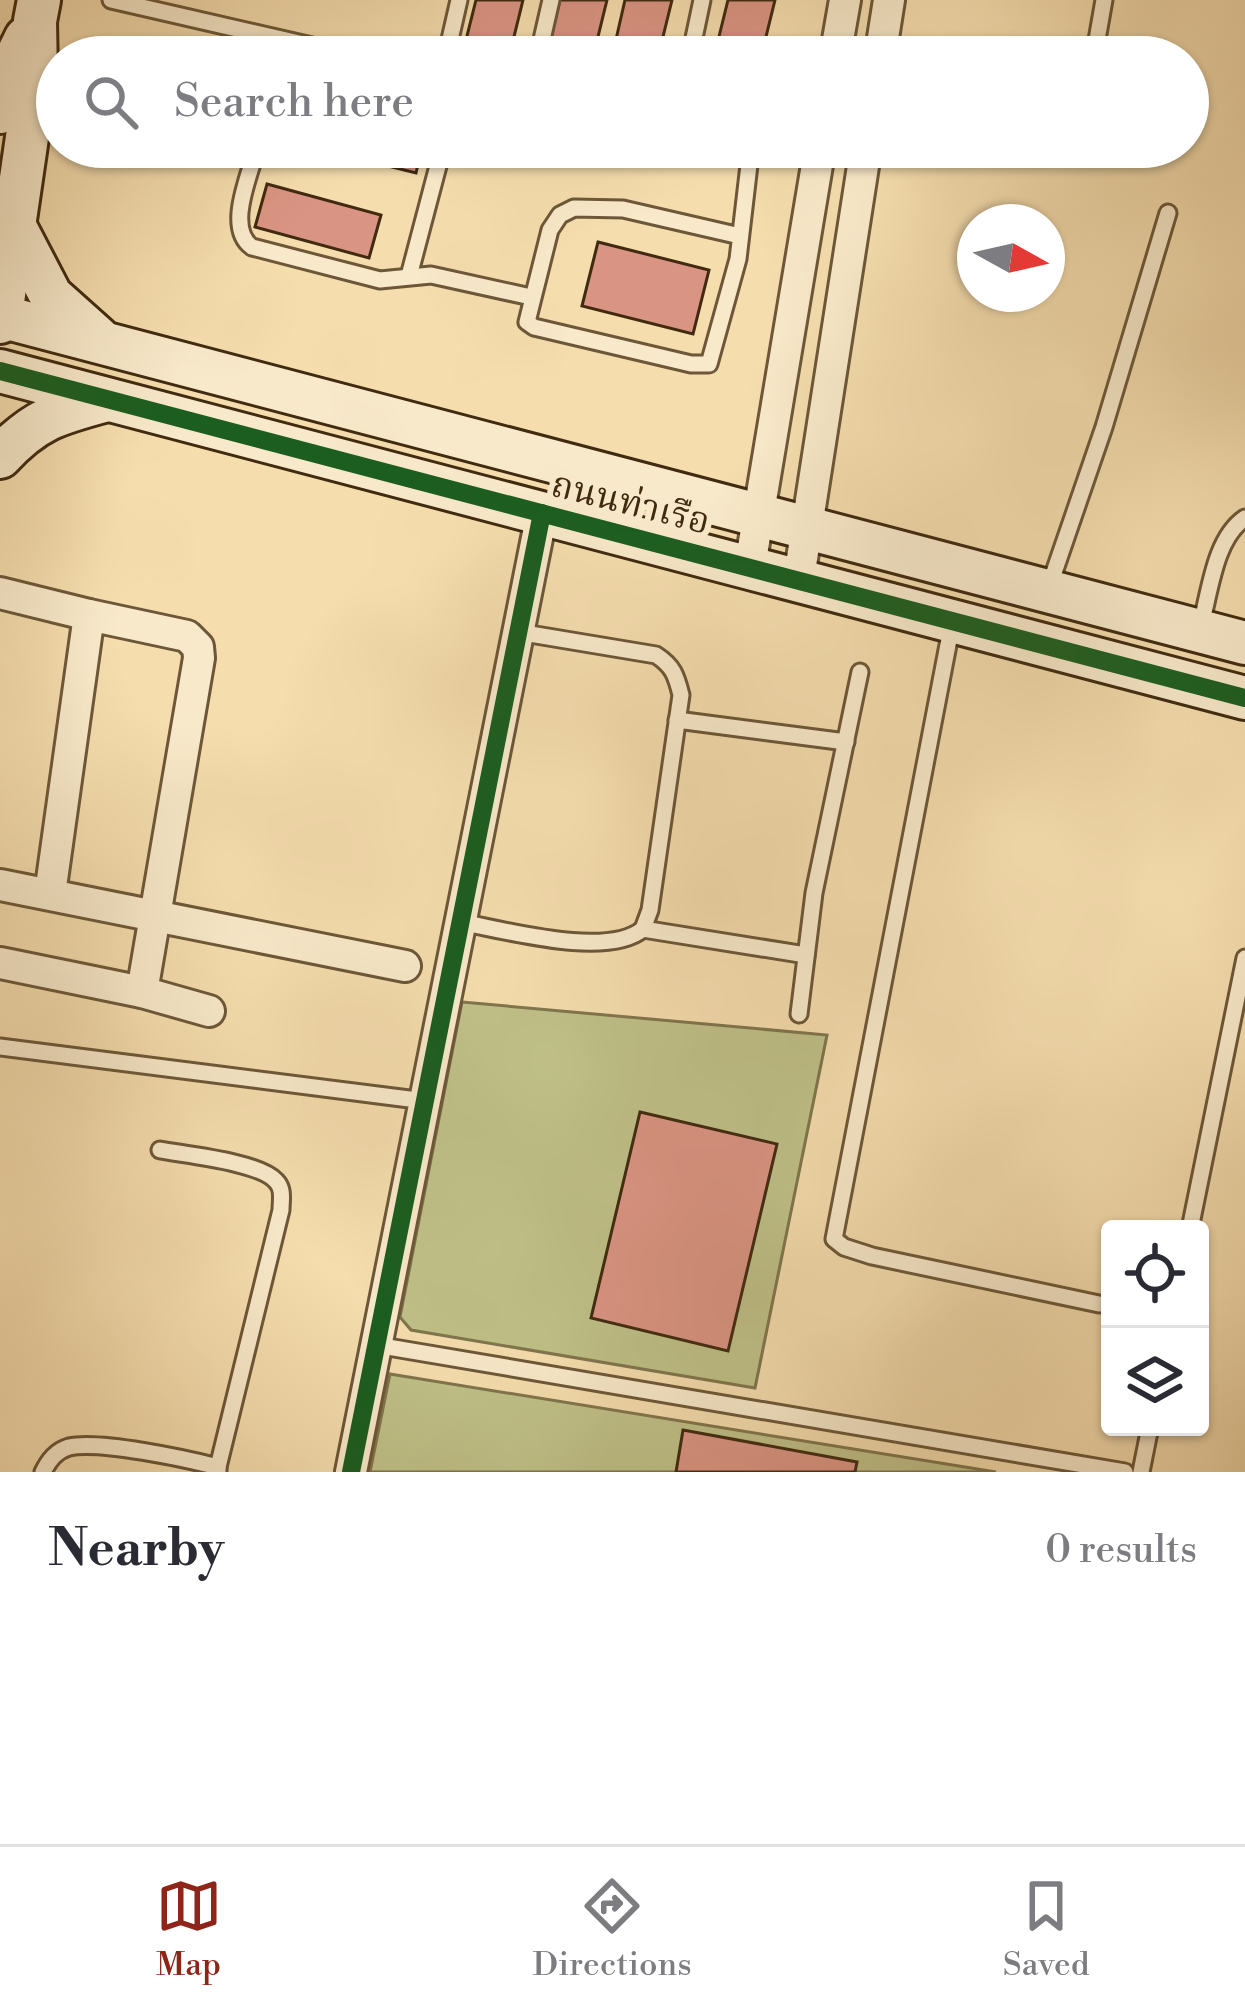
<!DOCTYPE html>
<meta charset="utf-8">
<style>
body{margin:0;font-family:"Libre Bodoni","Noto Serif Thai",serif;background:#f2f2f3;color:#2b2b33}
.controls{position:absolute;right:36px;bottom:36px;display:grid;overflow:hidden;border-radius:12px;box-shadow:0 3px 9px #0004}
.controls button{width:108px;height:108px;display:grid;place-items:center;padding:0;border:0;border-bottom:3px solid #e1e1e2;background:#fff;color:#2b2b33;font:60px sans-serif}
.compass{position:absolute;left:957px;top:204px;width:108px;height:108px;border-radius:50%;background:#fff;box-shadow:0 3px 9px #0004;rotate:98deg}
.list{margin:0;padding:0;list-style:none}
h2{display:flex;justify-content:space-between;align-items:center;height:156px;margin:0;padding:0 48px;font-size:51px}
h2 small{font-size:39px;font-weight:400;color:#7c7c81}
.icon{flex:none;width:66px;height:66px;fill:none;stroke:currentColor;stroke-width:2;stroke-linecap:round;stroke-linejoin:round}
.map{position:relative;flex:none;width:1245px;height:1472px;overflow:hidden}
.search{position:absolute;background:#fff;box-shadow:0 3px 9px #0004;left:36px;right:36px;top:36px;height:132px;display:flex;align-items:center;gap:30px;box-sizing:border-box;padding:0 42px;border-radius:66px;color:#7c7c81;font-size:45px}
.sheet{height:372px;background:#fff}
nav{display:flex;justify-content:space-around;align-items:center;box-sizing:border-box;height:168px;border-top:3px solid #e1e1e2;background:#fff;font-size:33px;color:#7c7c81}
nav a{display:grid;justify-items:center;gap:6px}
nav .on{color:#8f2418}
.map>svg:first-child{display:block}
.green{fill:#bfc088;stroke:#80754c;stroke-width:3}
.building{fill:#da9483;stroke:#402a10;stroke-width:3}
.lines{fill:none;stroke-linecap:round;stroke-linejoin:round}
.lane-casing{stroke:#6d5738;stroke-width:21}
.street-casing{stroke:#6d5738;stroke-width:36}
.secondary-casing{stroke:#402a10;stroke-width:48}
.lane{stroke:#f8e9ca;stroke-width:15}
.street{stroke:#f8e9ca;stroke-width:30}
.secondary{stroke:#f8e9ca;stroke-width:42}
.cycleway-casing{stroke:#f8e9ca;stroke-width:26}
.cycleway{stroke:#1b5e20;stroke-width:18}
.labels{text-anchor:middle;stroke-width:12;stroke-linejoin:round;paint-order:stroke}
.street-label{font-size:36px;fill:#402a10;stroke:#f8e9ca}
</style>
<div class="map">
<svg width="1245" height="1472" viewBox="0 0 1245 1472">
<rect width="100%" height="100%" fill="#f5ddae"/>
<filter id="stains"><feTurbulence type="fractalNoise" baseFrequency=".00167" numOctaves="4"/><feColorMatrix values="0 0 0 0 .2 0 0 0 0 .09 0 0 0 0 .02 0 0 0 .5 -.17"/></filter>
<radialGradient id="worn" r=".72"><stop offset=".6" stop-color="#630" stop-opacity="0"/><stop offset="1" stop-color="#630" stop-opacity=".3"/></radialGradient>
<!-- green -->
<g class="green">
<path d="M462,1002L827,1035L755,1388L411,1330L400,1317Z"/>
<path d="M390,1374L996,1472H370Z"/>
</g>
<!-- building -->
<g class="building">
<path d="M476,0H523L509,57L463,52Z"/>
<path d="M560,0H607L593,57H546Z"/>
<path d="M625,0H672L658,57H612Z"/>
<path d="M728,0H775L761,57H714Z"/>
<path d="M311,147H422L416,173Z"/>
<path d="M267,184L381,215L369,258L255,227Z"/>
<path d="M598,242L709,270L693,334L582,306Z"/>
<path d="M640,1112L777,1144L728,1351L591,1318Z"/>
<path d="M683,1430L857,1462L855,1472H676Z"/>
</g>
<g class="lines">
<!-- lane casing -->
<g class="lane-casing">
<g id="lane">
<path d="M111,0L360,57"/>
<path d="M446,57L459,0"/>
<path d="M538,57L551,0"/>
<path d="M690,57L702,0"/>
<path d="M1094,57L1104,0"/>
<path d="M257,147C250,175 225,228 252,247L380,280L431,275L531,297"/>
<path d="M730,147L747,156L749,165L738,259L709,364H691L534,327L527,322L550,230L560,215L574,208L623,209L740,236"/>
<path d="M409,276L443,147"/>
<path d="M1049,587L1104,427L1168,213"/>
<path d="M952,624L834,1239L844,1247L872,1256L1099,1304"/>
<path d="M1200,628C1210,593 1214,539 1245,518"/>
<path d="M677,720L846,742"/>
<path d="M460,922C505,930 607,959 643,929L650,910L681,695C676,675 673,666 656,655L518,632"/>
<path d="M643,929L806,955"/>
<path d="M799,1014L814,893L860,672"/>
<path d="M0,1047L425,1101"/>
<path d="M160,1150C187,1155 259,1162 276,1181C284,1189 281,1200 281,1210L218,1467"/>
<path d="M1190,1229L1245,958"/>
<path d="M376,1345L1125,1472"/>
<path d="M43,1472C49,1460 56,1451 69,1447C99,1440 187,1459 218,1467V1472"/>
<path d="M1141,1472L1150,1427"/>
</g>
</g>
<!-- street casing -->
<g class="street-casing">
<g id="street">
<path d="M835,57L845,0"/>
<path d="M880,57L889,0"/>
<path d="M750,566L820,147"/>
<path d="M799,578L866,147"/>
<path d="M0,593L89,615"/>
<path d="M0,885L405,966"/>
<path d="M50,894L89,615L187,636L198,647L199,658L142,992"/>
<path d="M0,963L142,992L209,1011"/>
<path d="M351,1472L542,513"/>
</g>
</g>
<!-- secondary casing -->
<g class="secondary-casing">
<g id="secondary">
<path d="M0,112L8,74L26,38"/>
<path d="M14,225L51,296L98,338"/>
<path d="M0,316L1245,643"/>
<path d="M0,322L36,76L35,21L39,0"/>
<path d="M0,371L1245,698"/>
<path d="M0,457C35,419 58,413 107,400"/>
</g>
</g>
<!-- lane -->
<use href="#lane" class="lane"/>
<!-- street -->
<use href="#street" class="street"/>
<!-- secondary -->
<use href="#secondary" class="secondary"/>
<!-- cycleway casing -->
<g class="cycleway-casing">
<g id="cycleway">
<path d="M0,371L1245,698"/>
<path d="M351,1472L542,513"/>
</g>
</g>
<!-- cycleway -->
<use href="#cycleway" class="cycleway"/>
</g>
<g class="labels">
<!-- street labels -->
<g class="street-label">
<text transform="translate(631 502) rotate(14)" y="13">ถนนท่าเรือ</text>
</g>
</g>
<rect width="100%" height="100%" filter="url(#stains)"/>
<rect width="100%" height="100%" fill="url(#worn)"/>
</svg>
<div class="controls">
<button><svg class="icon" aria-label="locate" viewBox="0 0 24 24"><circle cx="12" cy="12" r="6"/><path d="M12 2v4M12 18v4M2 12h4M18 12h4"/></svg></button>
<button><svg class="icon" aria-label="layers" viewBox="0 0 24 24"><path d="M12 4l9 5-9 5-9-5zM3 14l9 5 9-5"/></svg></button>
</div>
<svg class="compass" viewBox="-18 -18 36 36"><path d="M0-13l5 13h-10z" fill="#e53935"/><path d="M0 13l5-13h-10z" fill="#7c7c81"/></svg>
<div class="search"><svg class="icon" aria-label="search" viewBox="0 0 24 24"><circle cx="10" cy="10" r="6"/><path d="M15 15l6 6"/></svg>Search here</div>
</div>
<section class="sheet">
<h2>Nearby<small>0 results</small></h2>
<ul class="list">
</ul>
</section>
<nav>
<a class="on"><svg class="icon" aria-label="map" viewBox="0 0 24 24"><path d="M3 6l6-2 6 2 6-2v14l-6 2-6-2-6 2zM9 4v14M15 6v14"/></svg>Map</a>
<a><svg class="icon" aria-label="directions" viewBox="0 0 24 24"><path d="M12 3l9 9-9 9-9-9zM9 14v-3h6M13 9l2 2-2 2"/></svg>Directions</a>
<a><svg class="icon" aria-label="saved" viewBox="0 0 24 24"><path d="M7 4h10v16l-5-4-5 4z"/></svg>Saved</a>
</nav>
